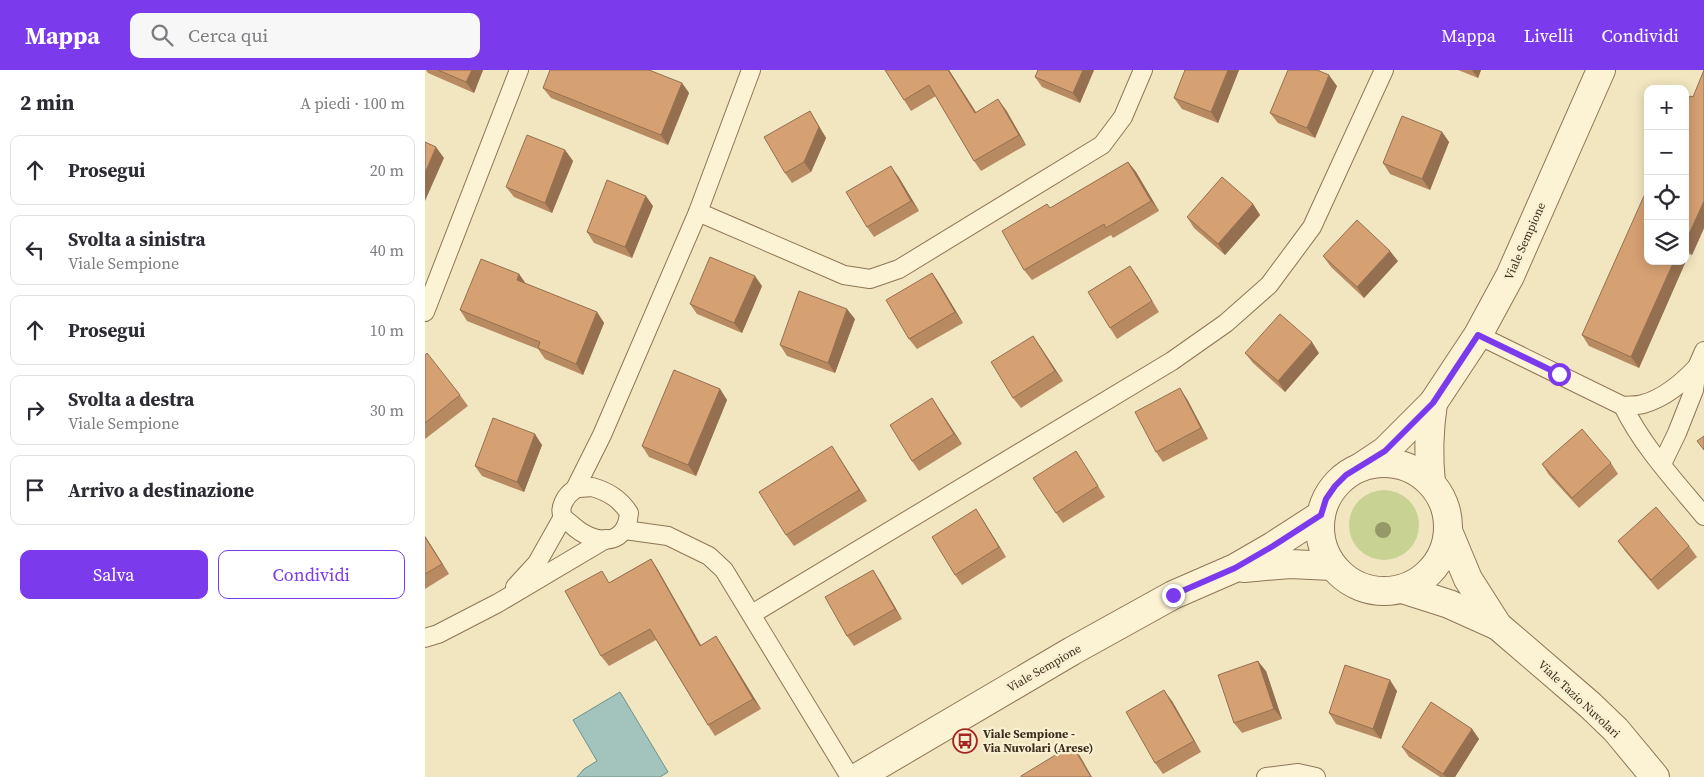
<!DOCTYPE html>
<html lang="it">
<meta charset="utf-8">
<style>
body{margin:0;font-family:"Source Serif 4",serif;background:#f7f7f7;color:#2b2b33}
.controls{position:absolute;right:15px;top:15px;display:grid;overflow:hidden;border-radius:10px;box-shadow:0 2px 12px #0003}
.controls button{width:45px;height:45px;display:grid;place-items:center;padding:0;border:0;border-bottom:1px solid #e1e1e2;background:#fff;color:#2b2b33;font:25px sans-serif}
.stop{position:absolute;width:15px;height:15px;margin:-11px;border:4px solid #7c3aed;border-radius:50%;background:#fff}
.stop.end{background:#7c3aed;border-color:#fff;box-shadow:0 1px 5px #0008}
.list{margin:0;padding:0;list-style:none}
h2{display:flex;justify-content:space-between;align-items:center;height:65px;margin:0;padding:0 20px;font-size:21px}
h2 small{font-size:16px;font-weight:400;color:#7c7c81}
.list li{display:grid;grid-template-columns:32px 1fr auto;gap:15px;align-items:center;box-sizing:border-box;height:70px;margin:0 10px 10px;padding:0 10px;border:1px solid #e1e1e2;border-radius:10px}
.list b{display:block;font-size:19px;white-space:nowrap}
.list p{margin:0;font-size:16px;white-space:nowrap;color:#7c7c81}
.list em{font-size:16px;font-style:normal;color:#7c7c81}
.actions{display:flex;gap:10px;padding:15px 20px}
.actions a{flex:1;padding:11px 0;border:1px solid #7c3aed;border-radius:10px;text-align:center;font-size:18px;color:#7c3aed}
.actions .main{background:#7c3aed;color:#fff}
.icon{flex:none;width:28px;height:28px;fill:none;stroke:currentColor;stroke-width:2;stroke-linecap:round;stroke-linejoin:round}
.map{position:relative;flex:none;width:1279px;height:707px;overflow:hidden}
header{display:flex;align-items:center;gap:30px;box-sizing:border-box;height:70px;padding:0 25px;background:#7c3aed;color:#fff}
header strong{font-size:24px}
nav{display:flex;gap:28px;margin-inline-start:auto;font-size:18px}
.search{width:350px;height:45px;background:#f7f7f7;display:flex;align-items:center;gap:12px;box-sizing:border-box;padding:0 18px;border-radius:10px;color:#7c7c81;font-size:19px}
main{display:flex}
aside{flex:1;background:#fff}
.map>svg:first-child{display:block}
.green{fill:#c7d293}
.water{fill:#a3c4bc;stroke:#69938b}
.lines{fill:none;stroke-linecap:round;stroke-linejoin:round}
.service-casing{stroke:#8e7656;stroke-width:20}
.minor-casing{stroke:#8e7656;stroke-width:30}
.service{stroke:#fcf2d4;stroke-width:18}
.minor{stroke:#fcf2d4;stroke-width:28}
.tree{fill:#959968}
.wall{fill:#b78a62}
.shaded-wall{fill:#957050}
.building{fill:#d5a072;stroke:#957050}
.route{stroke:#7c3aed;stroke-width:6}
.labels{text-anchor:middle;stroke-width:4.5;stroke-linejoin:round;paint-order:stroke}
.street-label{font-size:12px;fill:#3c2d1c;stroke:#f9efd1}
.poi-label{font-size:12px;font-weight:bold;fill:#3c2d1c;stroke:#f9efd1;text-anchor:start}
</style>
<header>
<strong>Mappa</strong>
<div class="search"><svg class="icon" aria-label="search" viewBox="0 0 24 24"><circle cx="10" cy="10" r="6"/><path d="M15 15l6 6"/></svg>Cerca qui</div>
<nav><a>Mappa</a><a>Livelli</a><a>Condividi</a></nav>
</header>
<main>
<aside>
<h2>2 min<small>A piedi · 100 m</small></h2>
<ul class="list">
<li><svg class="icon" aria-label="ahead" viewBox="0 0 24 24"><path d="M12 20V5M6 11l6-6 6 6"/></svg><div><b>Prosegui</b></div><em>20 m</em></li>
<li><svg class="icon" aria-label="left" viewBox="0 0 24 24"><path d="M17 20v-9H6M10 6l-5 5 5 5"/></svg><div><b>Svolta a sinistra</b><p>Viale Sempione</p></div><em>40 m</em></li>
<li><svg class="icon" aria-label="ahead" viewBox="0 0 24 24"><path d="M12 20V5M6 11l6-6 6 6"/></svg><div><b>Prosegui</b></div><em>10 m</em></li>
<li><svg class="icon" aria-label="right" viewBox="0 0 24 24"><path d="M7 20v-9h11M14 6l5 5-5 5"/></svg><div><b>Svolta a destra</b><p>Viale Sempione</p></div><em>30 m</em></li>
<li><svg class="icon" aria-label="arrive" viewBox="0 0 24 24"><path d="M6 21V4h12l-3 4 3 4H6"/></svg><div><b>Arrivo a destinazione</b></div></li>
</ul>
<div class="actions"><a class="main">Salva</a><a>Condividi</a></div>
</aside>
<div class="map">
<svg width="1279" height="707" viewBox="0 0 1279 707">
<rect width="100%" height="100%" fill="#f2e6c0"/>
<!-- green -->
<circle class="green" cx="959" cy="455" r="35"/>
<!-- water -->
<path class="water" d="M195,622L243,702L235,707H152L159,699L172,691L148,650Z"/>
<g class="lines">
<!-- service casing -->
<g class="service-casing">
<g id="service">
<path d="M273,142L419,205L445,209L474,199L677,75L698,47L718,0"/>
<path d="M0,242L94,0"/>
<path d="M1053,265L1198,336"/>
<path d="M1272,297C1257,313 1240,328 1218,334C1212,336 1204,335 1198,336C1218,377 1250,411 1279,446"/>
<path d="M1237,394L1252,363L1269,320L1272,297L1279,281"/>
<path d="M167,417C184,422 195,429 204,443C201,479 167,474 147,455C144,452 140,450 138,447C133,438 141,425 149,420C153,417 162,418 167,417Z"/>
<path d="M150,419L177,365L273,142L326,0"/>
<path d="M200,460L243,466L284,486L299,500L425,707"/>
<path d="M90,517L112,493L138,447"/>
<path d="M327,544L747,291L801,253L844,215L887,157L959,0"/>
<path d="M0,568L13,564L73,533L181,469"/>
<path d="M841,707L873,703L891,707"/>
</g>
</g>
<!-- minor casing -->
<g class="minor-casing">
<g id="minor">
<circle cx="959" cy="457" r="64"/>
<path d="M936,397L960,381L1008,333L1053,265L1085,206L1176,0"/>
<path d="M1006,413C1003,386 1004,360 1008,333"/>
<path d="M1023,461L1043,509L1073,556L1165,635L1191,660L1230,707"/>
<path d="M819,498L865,494L907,496"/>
<path d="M977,519L1024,534L1073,556"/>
<path d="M433,707L647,581L748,525L810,498L848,476L896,445"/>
</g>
</g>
<!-- service -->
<use href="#service" class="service"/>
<!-- minor -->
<use href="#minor" class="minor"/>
</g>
<!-- trees -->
<circle class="tree" cx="958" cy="460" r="8"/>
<!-- wall -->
<g class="wall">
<path d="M1,0H58L49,23L3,3Z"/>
<path d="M524,0L551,43L581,40L601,75L556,101L549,91L511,26L486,41L479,30Z"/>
<path d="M613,0H669L655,33L617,17L610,7Z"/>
<path d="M760,0H814L793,53L757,39L749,28Z"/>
<path d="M1033,0H1056L1053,8Z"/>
<path d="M1279,0V158L1267,185L1264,184L1214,298L1164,276L1157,265L1260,191V37L1268,27Z"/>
<path d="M257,13L264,23L243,75L126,28L118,18Z"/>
<path d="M912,16L890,68L853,53L845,43Z"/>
<path d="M385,41L401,68L386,102L367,113L360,103Z"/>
<path d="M1017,62L1024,72L1005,120L965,104L958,93Z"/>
<path d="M140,80L148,91L127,143L89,127L81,117Z"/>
<path d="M703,92L711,102L734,141L688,168L686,165L607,210L599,200L625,138Z"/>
<path d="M473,106L494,141L449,167L442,157Z"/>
<path d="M828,134L835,145L800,185L769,158L762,147Z"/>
<path d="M228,136L207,188L169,173L162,162Z"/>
<path d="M898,186L973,191L939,228L906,197Z"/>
<path d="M507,203L514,213L538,253L492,279L484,269Z"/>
<path d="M94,204L101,214L172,242L179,253L158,305L120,289L113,279L42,251L35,240Z"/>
<path d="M712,206L734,242L692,269L685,258Z"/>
<path d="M337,216L317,263L272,244L265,234Z"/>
<path d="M430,249L410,303L362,286L355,275Z"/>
<path d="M608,266L638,311L596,338L588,328Z"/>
<path d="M820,283H894L860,322L828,293Z"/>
<path d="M0,285L35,325L43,336L0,369Z"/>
<path d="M295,319L302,330L271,406L224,387L217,376Z"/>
<path d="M507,328L537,374L494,401L487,391Z"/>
<path d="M762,329L783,369L738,392L731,382Z"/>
<path d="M117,375L99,422L57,406L50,396Z"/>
<path d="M651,381L680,427L638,453L631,443Z"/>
<path d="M414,387L442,431L369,476L361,465Z"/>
<path d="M1186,393L1193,404L1154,438L1124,405L1117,394Z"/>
<path d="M551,439L581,487L537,515L530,505Z"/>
<path d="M0,466L24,504L0,519Z"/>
<path d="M1193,471L1264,476L1272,487L1233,520L1200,481Z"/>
<path d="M226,489L233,500L276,575L291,566L298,577L336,639L290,666L283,655L231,570L184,596L176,586L185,512Z"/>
<path d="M448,500L455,511L477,549L429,576L422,566Z"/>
<path d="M841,601L857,649L817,663L809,653Z"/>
<path d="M972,621L956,669L911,654L904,643Z"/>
<path d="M747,631L776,682L738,704L730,693Z"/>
<path d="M1047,659L1054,669L1030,707H1015L984,687L977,677Z"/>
</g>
<!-- shaded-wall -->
<g class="shaded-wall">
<path d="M47,0H58L49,23L41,12Z"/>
<path d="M523,0H524L558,53L550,43Z"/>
<path d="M658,0H669L655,33L648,23Z"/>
<path d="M803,0H814L793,53L786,42Z"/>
<path d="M1047,0H1056L1053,8Z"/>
<path d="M904,5L912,16L890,68L882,58Z"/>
<path d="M257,13L264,23L243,75L236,65Z"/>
<path d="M573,29L581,40L601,75L594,65Z"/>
<path d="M385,41L401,68L386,102L379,92Z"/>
<path d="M1017,62L1024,72L1005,120L997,109Z"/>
<path d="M11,77L19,88L0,131V103Z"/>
<path d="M140,80L148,91L127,143L120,133Z"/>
<path d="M703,92L711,102L734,141L726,131Z"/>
<path d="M466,96L473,106L494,141L486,131Z"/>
<path d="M221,126L228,136L207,188L200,177Z"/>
<path d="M1279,131V158L1267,185L1260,175V173Z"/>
<path d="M828,134L835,145L800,185L793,174Z"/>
<path d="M1260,178L1264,184L1214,298L1206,287L1249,191H1260Z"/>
<path d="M965,181L973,191L939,228L932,217Z"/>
<path d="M705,196L712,206L734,242L727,231Z"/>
<path d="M507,203L514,213L538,253L530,242Z"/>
<path d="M94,204L101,214L92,210Z"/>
<path d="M330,206L337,216L317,263L309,253Z"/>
<path d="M422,239L430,249L410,303L403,293Z"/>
<path d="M172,242L179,253L158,305L151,294Z"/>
<path d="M608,266L615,276L638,311L630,301Z"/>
<path d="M887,272L894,283L860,322L853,311Z"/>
<path d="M755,318L762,329L783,369L776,358Z"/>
<path d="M295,319L302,330L271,406L263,395Z"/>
<path d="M507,328L514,339L537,374L529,364Z"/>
<path d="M110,364L117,375L99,422L92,412Z"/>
<path d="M407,376L442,431L434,420Z"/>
<path d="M551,439L558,450L581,487L574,477Z"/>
<path d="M0,466L24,504L17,494L0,467Z"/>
<path d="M226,489L233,500L282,587L275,576Z"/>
<path d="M448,500L455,511L477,549L470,539Z"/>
<path d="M291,566L298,577L336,639L328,629Z"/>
<path d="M833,591L841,601L857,649L849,639Z"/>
<path d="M965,610L972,621L956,669L948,659Z"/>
<path d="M739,620L747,631L776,682L769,671Z"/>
<path d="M1047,659L1054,669L1030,707H1021L1018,704Z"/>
<path d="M647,675L655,686L667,707H666Z"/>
</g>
<!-- building -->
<g class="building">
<path d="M13,0H47L41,12Z"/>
<path d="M125,0H224L257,13L236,65L118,18Z"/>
<path d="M460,0H523L550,43L573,29L594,65L549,91L504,15L479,30Z"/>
<path d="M613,0H658L648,23L610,7Z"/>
<path d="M760,0H803L786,42L749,28Z"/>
<path d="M863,0H892L904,5L882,58L845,43Z"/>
<path d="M1279,0V131L1260,173V37L1265,26L1268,27Z"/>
<path d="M385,41L394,57L379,92L360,103L339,67Z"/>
<path d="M977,46L1017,62L997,109L958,93Z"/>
<path d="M102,65L140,80L120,133L81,117Z"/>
<path d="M0,72L11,77L0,103Z"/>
<path d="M703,92L726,131L681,158L679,154L599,200L577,161L622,134L625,138Z"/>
<path d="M466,96L486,131L442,157L421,122Z"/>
<path d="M797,107L828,134L793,174L762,147Z"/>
<path d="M182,110L221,126L200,177L162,162Z"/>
<path d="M1223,117V191H1249L1206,287L1157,265Z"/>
<path d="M932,150L965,181L932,217L898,186Z"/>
<path d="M285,187L330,206L309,253L265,234Z"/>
<path d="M56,189L94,204L92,210L172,242L151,294L113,278L115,272L35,240Z"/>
<path d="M705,196L727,231L685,258L663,222Z"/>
<path d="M507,203L530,242L484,269L461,230Z"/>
<path d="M374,221L422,239L403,293L355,275Z"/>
<path d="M855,244L887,272L853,311L820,283Z"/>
<path d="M608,266L630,301L588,328L566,292Z"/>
<path d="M2,283L35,325L0,353V285Z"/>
<path d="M249,300L295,319L263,395L217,376Z"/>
<path d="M755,318L776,358L731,382L710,342Z"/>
<path d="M507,328L529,364L487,391L465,355Z"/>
<path d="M68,348L110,364L92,412L50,396Z"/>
<path d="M1157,359L1186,393L1147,428L1117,394Z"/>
<path d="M1279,366V380L1272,371Z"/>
<path d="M407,376L434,420L361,465L334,422Z"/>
<path d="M651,381L673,416L631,443L608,408Z"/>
<path d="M1231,437L1264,476L1226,510L1193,471Z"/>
<path d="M551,439L574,477L530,505L507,467Z"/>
<path d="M0,467L17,494L0,504Z"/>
<path d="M226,489L275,576L291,566L328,629L283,655L225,559L176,586L140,521L177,501L184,513Z"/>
<path d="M448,500L470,539L422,566L400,527Z"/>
<path d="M833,591L849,639L809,653L793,605Z"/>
<path d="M920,595L965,610L948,659L904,643Z"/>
<path d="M739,620L769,671L730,693L701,642Z"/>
<path d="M1006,632L1047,659L1018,704L977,677Z"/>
<path d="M647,675L666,707H596V706Z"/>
</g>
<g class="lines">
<!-- route -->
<path class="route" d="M748,525L810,498L848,476L896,445L901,429L910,416L921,405L960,381L1008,333L1053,265L1134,304"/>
</g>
<!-- icons -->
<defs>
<g id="bus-ring" transform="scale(1.25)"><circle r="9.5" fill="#f9efd1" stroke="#a3251f" stroke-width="1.5"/><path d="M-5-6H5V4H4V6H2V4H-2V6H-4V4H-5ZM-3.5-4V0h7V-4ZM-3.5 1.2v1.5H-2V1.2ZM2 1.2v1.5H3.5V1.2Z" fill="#a3251f"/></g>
</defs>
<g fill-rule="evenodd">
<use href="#bus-ring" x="540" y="671"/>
</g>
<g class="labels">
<!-- street labels -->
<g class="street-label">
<text transform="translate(1100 171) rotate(-66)" y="4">Viale Sempione</text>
<text transform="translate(619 598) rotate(-30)" y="4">Viale Sempione</text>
<text transform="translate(1154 629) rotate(43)" y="4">Viale Tazio Nuvolari</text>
</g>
<!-- poi labels -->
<g class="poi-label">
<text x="558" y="668">Viale Sempione -<tspan x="558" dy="14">Via Nuvolari (Arese)</tspan></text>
</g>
</g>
</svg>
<div class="controls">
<button>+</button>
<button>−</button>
<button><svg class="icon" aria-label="locate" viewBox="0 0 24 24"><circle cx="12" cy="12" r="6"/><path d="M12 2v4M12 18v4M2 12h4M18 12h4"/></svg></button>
<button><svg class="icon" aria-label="layers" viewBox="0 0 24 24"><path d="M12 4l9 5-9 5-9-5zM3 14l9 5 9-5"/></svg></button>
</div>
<div class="stop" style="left:1134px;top:304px"></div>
<div class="stop end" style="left:748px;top:525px"></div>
</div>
</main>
